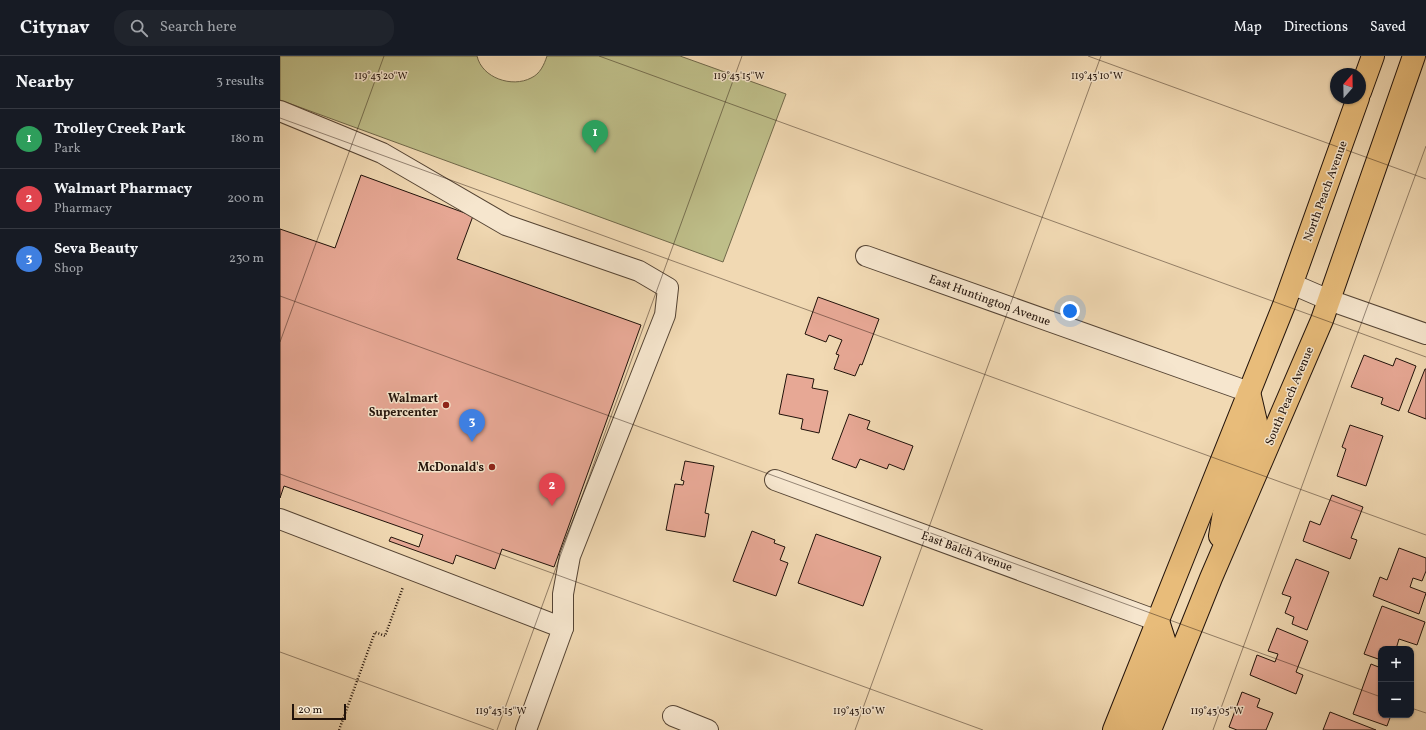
<!DOCTYPE html>
<meta charset="utf-8">
<style>
body{margin:0;font-family:Vollkorn,serif;background:#20242c;color:#f1f3f6}
.controls{position:absolute;right:12px;bottom:12px;display:grid;overflow:hidden;border-radius:8px;box-shadow:0 1px 3px #0004}
.controls button{width:36px;height:36px;display:grid;place-items:center;padding:0;border:0;border-bottom:1px solid #363941;background:#171b24;color:#f1f3f6;font:20px sans-serif}
.compass{position:absolute;left:1050px;top:12px;width:36px;height:36px;border-radius:50%;background:#171b24;box-shadow:0 1px 3px #0004;rotate:20deg}
.scale{position:absolute;left:12px;bottom:10px;width:54px;box-sizing:border-box;padding-left:4px;border:2px solid #21120a;border-top:0;font-size:11px;line-height:14px;white-space:nowrap;color:#21120a;-webkit-text-stroke:3px #f6e6ce;paint-order:stroke}
.you{position:absolute;left:790px;top:255px;width:14px;height:14px;margin:-10px;border:3px solid #fff;border-radius:50%;background:#1a73e8;box-shadow:0 0 0 6px #1a73e833}
.badge{display:grid;place-items:center;width:26px;height:26px;border-radius:50%;background:#1a73e8;color:#fff;font-size:13px;font-weight:700}
.pin{position:absolute;translate:-50% -33px;filter:drop-shadow(0 1px 2px #0008)}
.pin::after{content:'';position:absolute;top:21px;width:14px;height:12px;background:inherit;clip-path:polygon(0 0,100% 0,50% 100%)}
.list{margin:0;padding:0;list-style:none}
h2{display:flex;justify-content:space-between;align-items:center;height:52px;margin:0;padding:0 16px;font-size:17px}
h2 small{font-size:13px;font-weight:400;color:#9ea1a6}
.list li{display:grid;grid-template-columns:26px 1fr auto;gap:12px;align-items:center;box-sizing:border-box;height:60px;padding:0 16px;border-top:1px solid #363941}
.list b{display:block;font-size:15px;white-space:nowrap}
.list p{margin:0;font-size:13px;white-space:nowrap;color:#9ea1a6}
.list em{font-size:13px;font-style:normal;color:#9ea1a6}
.icon{flex:none;width:22px;height:22px;fill:none;stroke:currentColor;stroke-width:2;stroke-linecap:round;stroke-linejoin:round}
.map{position:relative;flex:none;width:1146px;height:674px;overflow:hidden}
header{display:flex;align-items:center;gap:24px;box-sizing:border-box;height:56px;padding:0 20px;background:#171b24;border-bottom:1px solid #363941}
header strong{font-size:19px}
nav{display:flex;gap:22px;margin-inline-start:auto;font-size:14px}
.search{width:280px;height:36px;background:#20242c;display:flex;align-items:center;gap:10px;box-sizing:border-box;padding:0 14px;border-radius:16px;color:#9ea1a6;font-size:15px}
main{display:flex}
aside{flex:1;background:#171b24}
.map>svg:first-child{display:block}
.green{fill:#bebe89;stroke:#70684a}
.building{fill:#e7a895;stroke:#21120a}
.lines{fill:none;stroke-linecap:round;stroke-linejoin:round}
.minor-casing{stroke:#554434;stroke-width:22}
.major-casing{stroke:#21120a;stroke-width:24}
.path{stroke:#21120a;stroke-width:2.5;stroke-dasharray:1 2;stroke-linecap:butt}
.minor{stroke:#f6e6ce;stroke-width:20}
.major{stroke:#e8bc7a;stroke-width:22}
.ticks{fill:none;stroke:#21120a;stroke-width:1;stroke-opacity:0.45}
.poi-dot{fill:#8f2418;stroke:#f6e6ce;stroke-width:1.5}
.labels{text-anchor:middle;stroke-width:3;stroke-linejoin:round;paint-order:stroke}
.street-label{font-size:12px;fill:#21120a;stroke:#f6e6ce}
.poi-label{font-size:12px;font-weight:bold;fill:#21120a;stroke:#f6e6ce;text-anchor:end}
.ticks-label{font-size:10px;text-anchor:middle;fill:#21120a;stroke:#f6e6ce;stroke-width:3;stroke-linejoin:round;paint-order:stroke}
</style>
<header>
<strong>Citynav</strong>
<div class="search"><svg class="icon" aria-label="search" viewBox="0 0 24 24"><circle cx="10" cy="10" r="6"/><path d="M15 15l6 6"/></svg>Search here</div>
<nav><a>Map</a><a>Directions</a><a>Saved</a></nav>
</header>
<main>
<aside>
<h2>Nearby<small>3 results</small></h2>
<ul class="list">
<li><span class="badge" style="background:#2e9e5b">1</span><div><b>Trolley Creek Park</b><p>Park</p></div><em>180 m</em></li>
<li><span class="badge" style="background:#e0444e">2</span><div><b>Walmart Pharmacy</b><p>Pharmacy</p></div><em>200 m</em></li>
<li><span class="badge" style="background:#3f7fe0">3</span><div><b>Seva Beauty</b><p>Shop</p></div><em>230 m</em></li>
</ul>
</aside>
<div class="map">
<svg width="1146" height="674" viewBox="0 0 1146 674">
<rect width="100%" height="100%" fill="#f1d9b3"/>
<filter id="stains"><feTurbulence type="fractalNoise" baseFrequency=".005" numOctaves="4"/><feColorMatrix values="0 0 0 0 .2 0 0 0 0 .09 0 0 0 0 .02 0 0 0 .5 -.17"/></filter>
<radialGradient id="worn" r=".72"><stop offset=".6" stop-color="#630" stop-opacity="0"/><stop offset="1" stop-color="#630" stop-opacity=".3"/></radialGradient>
<!-- green -->
<path class="green" d="M0,0H197C202,22 232,32 251,22C260,18 264,9 267,0H400L506,38L443,206L0,44Z"/>
<!-- building -->
<g class="building">
<path d="M81,119L193,160L177,203L361,269L274,511L222,493L215,513L176,499L173,508L109,485L111,481L139,491L143,479L4,430L0,442V173L55,192Z"/>
<path d="M538,241L599,263L582,309L580,308L575,320L554,313L559,299L556,298L562,284L549,279L546,286L525,278Z"/>
<path d="M1084,299L1113,310L1116,302L1136,310L1119,355L1101,348L1103,342L1071,331Z"/>
<path d="M1145,313H1146V363L1128,356Z"/>
<path d="M507,318L534,323L532,332L548,335L539,377L521,373L523,363L499,358Z"/>
<path d="M569,358L590,365L587,373L633,390L624,414L609,408L607,413L580,403L576,412L552,403Z"/>
<path d="M1070,369L1103,380L1086,430L1057,420L1066,393L1062,391Z"/>
<path d="M405,405L434,410L425,457L429,458L425,481L386,474L395,428L403,429L404,425L401,424Z"/>
<path d="M1052,439L1083,451L1071,482L1077,484L1070,503L1023,485L1030,465L1040,469Z"/>
<path d="M472,475L495,484L494,487L505,491L500,504L508,507L496,540L453,525Z"/>
<path d="M536,478L601,501L583,550L518,527Z"/>
<path d="M1119,492L1146,502V515L1142,525L1133,522L1130,531L1146,537L1139,558L1093,540L1100,521L1107,524Z"/>
<path d="M1016,503L1049,516L1027,574L1012,568L1014,561L1005,557L1011,541L1002,538Z"/>
<path d="M1102,550L1145,566L1137,589L1119,583L1116,593H1101V604L1084,598Z"/>
<path d="M997,572L1028,585L1016,616L1023,619L1016,638L970,619L977,599L995,606L998,598L988,595Z"/>
<path d="M1091,608L1101,612V659H1111L1107,670L1073,658Z"/>
<path d="M962,636L980,643L977,651L993,657L986,674H957L949,671Z"/>
<path d="M1050,656L1096,674H1043Z"/>
</g>
<g class="lines">
<!-- minor casing -->
<g class="minor-casing">
<g id="minor">
<path d="M0,55L102,97L226,169L359,215L388,232L385,259L290,500L283,538V572L246,674"/>
<path d="M586,200L969,336"/>
<path d="M1012,228L1049,244L1146,278"/>
<path d="M495,424L878,565"/>
<path d="M0,463L283,572"/>
<path d="M393,660L428,674"/>
</g>
</g>
<!-- major casing -->
<g class="major-casing">
<g id="major">
<path d="M1080,36L1093,0"/>
<path d="M940,480L946,445L976,366L969,336"/>
<path d="M834,674L1004,249L1078,42"/>
<path d="M853,674L885,587L878,565"/>
<path d="M870,674L931,522L1042,264L1134,0"/>
</g>
</g>
<!-- path -->
<path class="path" d="M59,674L95,576L105,580L123,531"/>
<!-- minor -->
<use href="#minor" class="minor"/>
<!-- major -->
<use href="#major" class="major"/>
</g>
<!-- ticks -->
<path class="ticks" d="M319,0L1146,301M808,0L1146,123M0,62L1146,479M0,240L1101,641M0,286L104,0M0,418L703,674M0,596L214,674M1131,652L1146,657M217,674L462,0M575,674L821,0M933,674L1146,90"/>
<!-- markers -->
<g class="poi-dot">
<circle cx="166" cy="349" r="4"/>
<circle cx="212" cy="411" r="4"/>
</g>
<g class="labels">
<!-- street labels -->
<g class="street-label">
<text transform="translate(1045 135) rotate(-70)" y="4">North Peach Avenue</text>
<text transform="translate(710 244) rotate(20)" y="4">East Huntington Avenue</text>
<text transform="translate(1009 340) rotate(-67)" y="4">South Peach Avenue</text>
<text transform="translate(687 495) rotate(20)" y="4">East Balch Avenue</text>
</g>
<!-- poi labels -->
<g class="poi-label">
<text x="158" y="346">Walmart<tspan x="158" dy="14">Supercenter</tspan></text>
<text x="204" y="415">McDonald's</text>
</g>
</g>
<g class="ticks-label">
<text x="101" y="23">119°43'20"W</text>
<text x="459" y="23">119°43'15"W</text>
<text x="817" y="23">119°43'10"W</text>
<text x="221" y="658">119°43'15"W</text>
<text x="579" y="658">119°43'10"W</text>
<text x="937" y="658">119°43'05"W</text>
</g>
<rect width="100%" height="100%" filter="url(#stains)"/>
<rect width="100%" height="100%" fill="url(#worn)"/>
</svg>
<div class="controls">
<button>+</button>
<button>−</button>
</div>
<svg class="compass" viewBox="-18 -18 36 36"><path d="M0-13l5 13h-10z" fill="#e53935"/><path d="M0 13l5-13h-10z" fill="#9ea1a6"/></svg>
<div class="scale">20 m</div>
<div class="you"></div>
<div class="pin badge" style="left:315px;top:97px;background:#2e9e5b">1</div>
<div class="pin badge" style="left:272px;top:450px;background:#e0444e">2</div>
<div class="pin badge" style="left:192px;top:386px;background:#3f7fe0">3</div>
</div>
</main>
